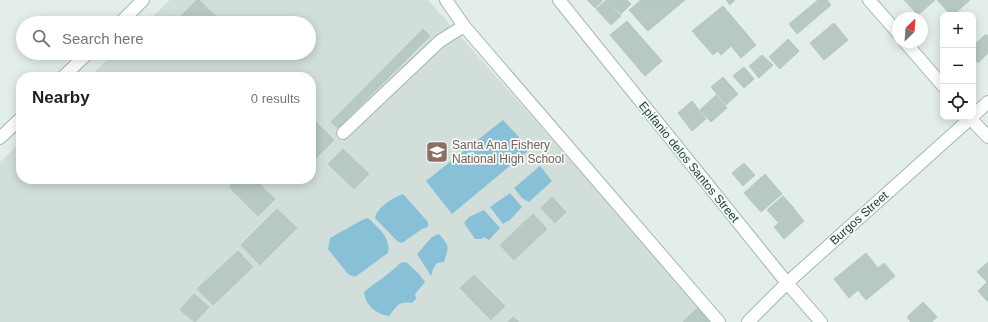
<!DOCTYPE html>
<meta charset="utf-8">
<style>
body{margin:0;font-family:Arial,sans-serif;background:#f6f6f6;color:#202124}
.controls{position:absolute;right:12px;top:12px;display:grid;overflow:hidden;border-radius:8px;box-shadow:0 2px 10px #0003}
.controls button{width:36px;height:36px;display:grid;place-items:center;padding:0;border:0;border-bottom:1px solid #e0e0e0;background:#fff;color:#202124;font:20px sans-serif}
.compass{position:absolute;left:892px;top:12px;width:36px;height:36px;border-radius:50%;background:#fff;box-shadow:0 2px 10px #0003;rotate:25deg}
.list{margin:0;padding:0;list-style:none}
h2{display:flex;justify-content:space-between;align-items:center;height:52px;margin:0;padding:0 16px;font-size:17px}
h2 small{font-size:13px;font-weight:400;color:#757577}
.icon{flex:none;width:22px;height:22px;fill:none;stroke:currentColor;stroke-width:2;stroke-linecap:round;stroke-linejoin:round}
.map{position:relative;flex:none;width:988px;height:322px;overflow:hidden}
.search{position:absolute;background:#fff;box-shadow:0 2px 10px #0003;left:16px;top:16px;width:300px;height:44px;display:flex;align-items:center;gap:10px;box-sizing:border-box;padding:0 14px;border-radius:22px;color:#757577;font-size:15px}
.panel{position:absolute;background:#fff;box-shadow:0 2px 10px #0003;left:16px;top:72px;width:300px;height:112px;border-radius:16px}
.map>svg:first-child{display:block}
.built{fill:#d1deda}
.water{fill:#88c1d7}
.building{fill:#b8c9c4;stroke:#b5c8c3}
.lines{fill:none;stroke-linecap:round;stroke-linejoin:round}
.minor-casing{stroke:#a5b7b2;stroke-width:14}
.minor{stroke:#fff;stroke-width:12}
.labels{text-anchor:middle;stroke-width:3.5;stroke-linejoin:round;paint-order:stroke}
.education-label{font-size:12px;fill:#785e54;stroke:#f4faf8;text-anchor:start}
.street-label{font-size:12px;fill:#21413c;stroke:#f4faf8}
</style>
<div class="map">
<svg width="988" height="322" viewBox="0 0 988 322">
<rect width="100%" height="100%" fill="#e3eeea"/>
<!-- built -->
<path class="built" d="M170,0H428L715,322H0V162L21,142V179H311V77H89L114,53H309V23H146Z"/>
<!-- water -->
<g class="water">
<path d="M503,120L530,149L452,214L426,181Z"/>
<path d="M540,166L552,181L529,202L522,198L514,188Z"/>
<path d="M510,193L522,207L510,220L503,224L490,207Z"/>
<path d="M403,194L428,222V227L422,229L402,243L397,241L375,218C377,207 393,198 403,194Z"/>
<path d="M484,210L500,228L489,240L484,237L482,239H475L464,223L469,217Z"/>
<path d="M368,218C378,228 391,237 388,253L355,277L348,274L328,249L330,238L362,220Z"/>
<path d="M439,234C450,247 449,245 444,262L437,263L433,269L431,276L417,254L432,237Z"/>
<path d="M406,262L419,274L425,282L415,294L416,299L412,303C398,301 397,306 389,316C377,314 365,306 364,292C376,282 390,274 400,263Z"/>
</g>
<!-- building -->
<g class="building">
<path d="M197,0H199L223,23H188L181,16Z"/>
<path d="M587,0H603L595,8Z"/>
<path d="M606,0L621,16L611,25L596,9Z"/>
<path d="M607,0H627L631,4L621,14Z"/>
<path d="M641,0H685L648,31L629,10Z"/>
<path d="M726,0H735L730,5Z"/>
<path d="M818,0H827L831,5L797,34L789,24Z"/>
<path d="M904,0H935L918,15Z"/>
<path d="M937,0H970L953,15H951Z"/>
<path d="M723,6L756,45L741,58L731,46L721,55L718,51L713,55L692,31Z"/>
<path d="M627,21L662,61L645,76L610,35Z"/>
<path d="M834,23L848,40L824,60L810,43Z"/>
<path d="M423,29L430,36L338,128L331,122Z"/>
<path d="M986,34L988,36V53L978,63L973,57V46Z"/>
<path d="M788,39L799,51L780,69L769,57Z"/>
<path d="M762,55L773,65L759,78L749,66Z"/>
<path d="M744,67L754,79L744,88L733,76Z"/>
<path d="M723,77L738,94L726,105L711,87Z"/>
<path d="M716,95L727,108L711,122L700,110Z"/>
<path d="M692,101L706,119L692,131L678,113Z"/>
<path d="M311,117L334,140L315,159L311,155Z"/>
<path d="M343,149L369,174L354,189L328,164Z"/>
<path d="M744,163L755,175L743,186L732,173Z"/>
<path d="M765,174L782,194L761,212L744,193Z"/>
<path d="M237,179H254L275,199L258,216L229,187Z"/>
<path d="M783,196L794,208L778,222L767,210Z"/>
<path d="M552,197L566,212L555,223L541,208Z"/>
<path d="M277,209L297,228L260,265L241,245Z"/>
<path d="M794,209L804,221L784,239L774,227Z"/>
<path d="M533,214L547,229L514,260L500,245Z"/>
<path d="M238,251L253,267L213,305L197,289Z"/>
<path d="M866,253L878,268L884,263L895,276L866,300L858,290L849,298L834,279Z"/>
<path d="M988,262V299L987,301L978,291L987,282L977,272Z"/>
<path d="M474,275L505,306L491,320L460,288Z"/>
<path d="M194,294L209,307L195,322L180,310Z"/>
<path d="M923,302L937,317L932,322H911L907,317Z"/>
<path d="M700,305L712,322H683Z"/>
<path d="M513,317L519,322H508Z"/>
</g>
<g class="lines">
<!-- minor casing -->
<g class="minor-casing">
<g id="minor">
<path d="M446,0L464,26L719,322"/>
<path d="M559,0L787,283L821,322"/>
<path d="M869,0L898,33"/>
<path d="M120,23L143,0"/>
<path d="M905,42L943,86"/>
<path d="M63,77L88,53"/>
<path d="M973,116L988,102"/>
<path d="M969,117L988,137"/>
<path d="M343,133L440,41L464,26"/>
<path d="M0,138L21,118"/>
<path d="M748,322L787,283L972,117"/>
</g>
</g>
<!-- minor -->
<use href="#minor" class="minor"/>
</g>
<!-- icons -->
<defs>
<g id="school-square" transform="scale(1.15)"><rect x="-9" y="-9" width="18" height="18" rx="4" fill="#8d6e63" stroke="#f4faf8"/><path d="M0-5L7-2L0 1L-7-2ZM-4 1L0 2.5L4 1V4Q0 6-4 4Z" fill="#fff"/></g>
</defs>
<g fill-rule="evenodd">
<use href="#school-square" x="437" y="152"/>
</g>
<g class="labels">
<!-- education labels -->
<g class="education-label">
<text x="452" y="149">Santa Ana Fishery<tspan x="452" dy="14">National High School</tspan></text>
</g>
<!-- street labels -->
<g class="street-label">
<text transform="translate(689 162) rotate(51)" y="4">Epifanio delos Santos Street</text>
<text transform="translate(859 218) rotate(-42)" y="4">Burgos Street</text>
</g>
</g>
</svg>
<div class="controls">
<button>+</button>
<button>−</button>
<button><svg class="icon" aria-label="locate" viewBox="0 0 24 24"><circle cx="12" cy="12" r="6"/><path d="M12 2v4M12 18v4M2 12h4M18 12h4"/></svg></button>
</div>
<svg class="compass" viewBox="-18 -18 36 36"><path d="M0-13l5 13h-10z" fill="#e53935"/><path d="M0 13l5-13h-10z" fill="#757577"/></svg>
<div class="search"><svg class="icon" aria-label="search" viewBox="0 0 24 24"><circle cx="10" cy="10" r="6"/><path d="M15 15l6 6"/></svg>Search here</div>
<section class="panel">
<h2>Nearby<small>0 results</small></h2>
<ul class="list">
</ul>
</section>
</div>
